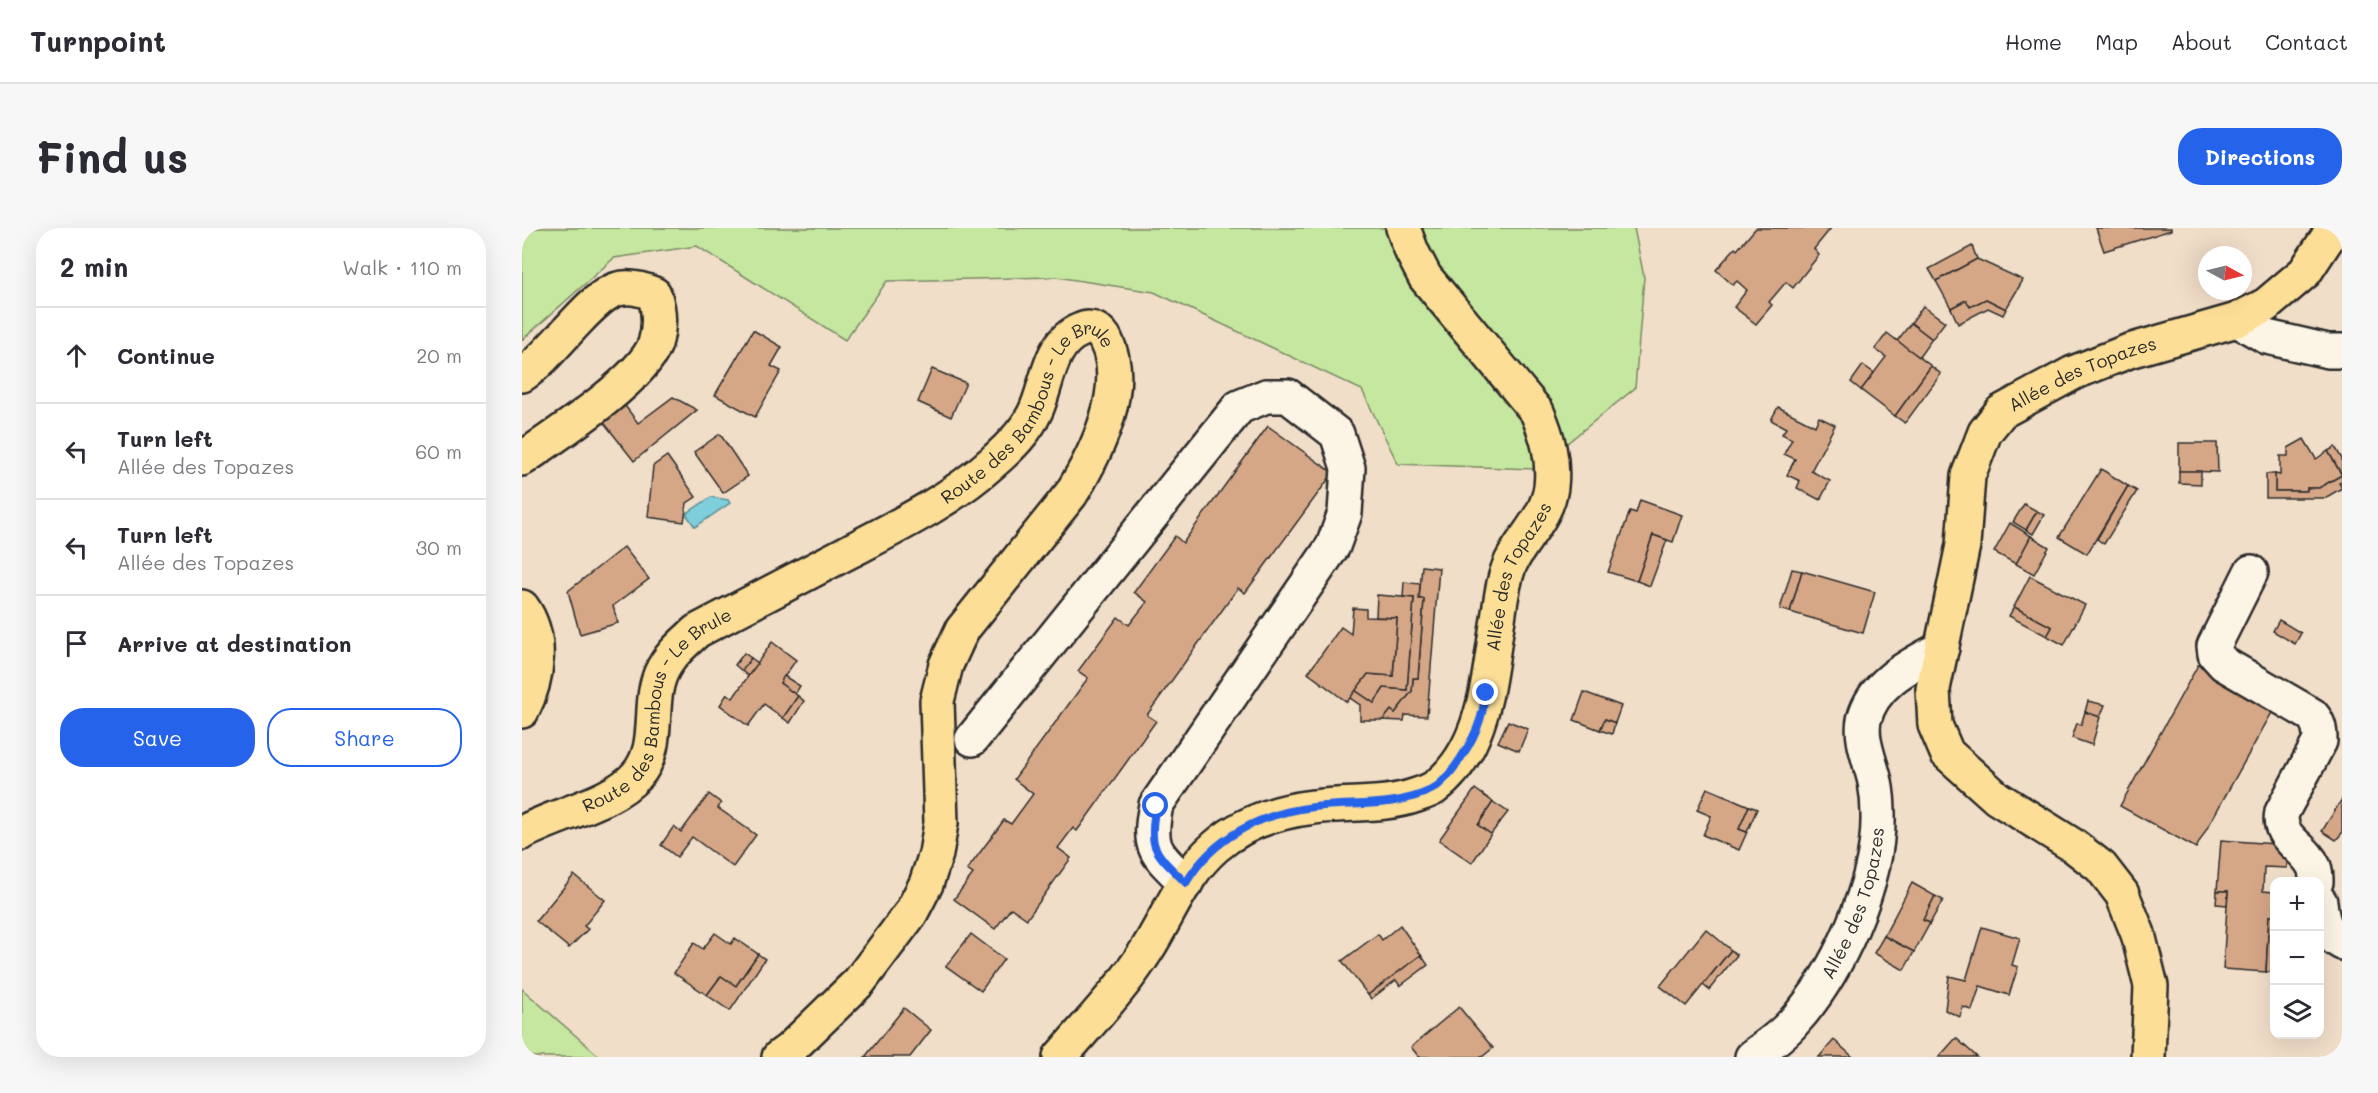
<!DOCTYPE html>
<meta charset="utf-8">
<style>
body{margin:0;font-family:Mali,sans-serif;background:#f7f7f7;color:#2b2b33}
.controls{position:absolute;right:18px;bottom:18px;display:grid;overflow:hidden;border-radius:12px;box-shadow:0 6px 24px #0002}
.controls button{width:54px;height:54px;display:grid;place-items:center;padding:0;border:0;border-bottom:2px solid #e1e1e2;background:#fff;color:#2b2b33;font:30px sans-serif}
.compass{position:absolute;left:1676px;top:18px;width:54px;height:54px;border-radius:50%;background:#fff;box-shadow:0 6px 24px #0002;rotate:97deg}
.stop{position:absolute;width:18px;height:18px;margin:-14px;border:4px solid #2563eb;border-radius:50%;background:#fff}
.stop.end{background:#2563eb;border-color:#fff;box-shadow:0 2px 6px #0008}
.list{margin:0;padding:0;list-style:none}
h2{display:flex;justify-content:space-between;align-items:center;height:78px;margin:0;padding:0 24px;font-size:26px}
h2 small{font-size:20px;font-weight:400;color:#7c7c81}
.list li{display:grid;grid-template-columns:39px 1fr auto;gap:18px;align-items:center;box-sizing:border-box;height:96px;padding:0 24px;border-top:2px solid #e1e1e2}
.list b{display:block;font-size:22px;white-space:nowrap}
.list p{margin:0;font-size:20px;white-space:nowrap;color:#7c7c81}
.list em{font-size:20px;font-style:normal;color:#7c7c81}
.actions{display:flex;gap:12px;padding:18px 24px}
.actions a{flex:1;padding:14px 0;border:2px solid #2563eb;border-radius:24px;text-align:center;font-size:21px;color:#2563eb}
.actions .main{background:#2563eb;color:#fff}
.icon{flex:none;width:33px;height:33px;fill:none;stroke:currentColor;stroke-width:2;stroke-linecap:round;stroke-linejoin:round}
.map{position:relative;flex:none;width:1820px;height:829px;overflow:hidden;border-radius:24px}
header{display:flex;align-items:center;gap:36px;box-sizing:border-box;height:84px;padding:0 30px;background:#fff;border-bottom:2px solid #e1e1e2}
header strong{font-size:28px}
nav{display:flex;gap:33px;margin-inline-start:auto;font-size:21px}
.intro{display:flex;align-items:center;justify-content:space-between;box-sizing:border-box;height:144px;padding:0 36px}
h1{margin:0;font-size:42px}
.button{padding:15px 27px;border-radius:24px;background:#2563eb;color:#fff;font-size:21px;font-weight:700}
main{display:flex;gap:36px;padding:0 36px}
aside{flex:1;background:#fff;border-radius:24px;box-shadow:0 6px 24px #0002}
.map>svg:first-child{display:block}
.green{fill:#c6e79f;stroke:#788965;stroke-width:1.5}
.water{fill:#7fcedb;stroke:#5d8d95;stroke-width:1.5}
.building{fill:#d6a787;stroke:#2b2b2b;stroke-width:1.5}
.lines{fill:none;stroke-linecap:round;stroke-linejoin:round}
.minor-casing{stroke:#2b2b2b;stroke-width:38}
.major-casing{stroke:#2b2b2b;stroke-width:38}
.minor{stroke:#fcf5e5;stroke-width:33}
.major{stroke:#fcde96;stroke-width:33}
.route{stroke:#2563eb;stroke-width:8}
.labels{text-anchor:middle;stroke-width:4.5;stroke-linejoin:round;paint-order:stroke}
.street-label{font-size:18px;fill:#2b2b2b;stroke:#fcf5e5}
</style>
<header>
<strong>Turnpoint</strong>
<nav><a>Home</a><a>Map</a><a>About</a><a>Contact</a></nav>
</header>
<div class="intro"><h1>Find us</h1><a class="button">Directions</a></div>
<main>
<aside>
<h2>2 min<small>Walk · 110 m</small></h2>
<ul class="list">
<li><svg class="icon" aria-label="ahead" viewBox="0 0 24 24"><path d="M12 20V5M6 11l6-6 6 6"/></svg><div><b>Continue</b></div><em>20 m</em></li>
<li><svg class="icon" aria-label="left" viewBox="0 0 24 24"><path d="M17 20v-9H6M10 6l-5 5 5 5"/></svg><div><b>Turn left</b><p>Allée des Topazes</p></div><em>60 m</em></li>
<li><svg class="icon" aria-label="left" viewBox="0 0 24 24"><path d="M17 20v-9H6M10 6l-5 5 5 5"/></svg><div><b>Turn left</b><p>Allée des Topazes</p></div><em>30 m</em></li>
<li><svg class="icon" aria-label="arrive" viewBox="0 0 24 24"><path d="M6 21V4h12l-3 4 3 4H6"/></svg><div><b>Arrive at destination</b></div></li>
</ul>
<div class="actions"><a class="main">Save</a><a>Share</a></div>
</aside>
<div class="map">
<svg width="1820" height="829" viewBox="0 0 1820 829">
<rect width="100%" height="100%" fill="#f1dec9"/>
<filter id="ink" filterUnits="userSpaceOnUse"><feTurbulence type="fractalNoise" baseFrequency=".0167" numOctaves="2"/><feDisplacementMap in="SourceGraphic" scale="12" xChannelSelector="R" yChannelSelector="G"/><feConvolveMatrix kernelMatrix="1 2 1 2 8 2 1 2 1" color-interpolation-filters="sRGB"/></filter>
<g filter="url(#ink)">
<!-- green -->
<g class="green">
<path d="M0,0H1112L1122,49L1113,160L1013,241L876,236L840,162L632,64L534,49L365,53L323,112L175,18L92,30L0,112Z"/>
<path d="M0,761L76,827L79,829H0Z"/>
</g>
<!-- water -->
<path class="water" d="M189,269L206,272L208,275L173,299L164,286Z"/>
<!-- building -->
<g class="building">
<path d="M1234,0H1309L1292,21L1297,27L1271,60L1264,54L1247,74L1250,77L1234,96L1212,79L1225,62L1215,53L1211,57L1194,42L1213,20L1215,22Z"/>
<path d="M1574,0H1649V2L1582,23Z"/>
<path d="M1450,18L1455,31L1414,53L1407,41Z"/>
<path d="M1455,31L1501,52L1484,81L1464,71L1448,79L1444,72L1429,80L1414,53Z"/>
<path d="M1464,71L1484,81L1481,87L1466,80L1436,96L1429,80L1444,72L1448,79Z"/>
<path d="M1401,78L1423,94L1410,111L1389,95Z"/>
<path d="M1389,95L1410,111L1397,129L1375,113Z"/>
<path d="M231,102L260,119L249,138L259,143L233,189L193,167Z"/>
<path d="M1365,105L1409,138L1373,188L1339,162L1364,129L1353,121Z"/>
<path d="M1341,137L1352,145L1339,162L1329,154Z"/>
<path d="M1409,138L1419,146L1383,195L1373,188Z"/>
<path d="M410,141L444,155L429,189L396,174Z"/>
<path d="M151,169L175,182L112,233L80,192L101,175L116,195Z"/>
<path d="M1256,179L1293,198L1297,189L1313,197L1289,243L1308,253L1298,272L1275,260L1278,253L1265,247L1273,231L1262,226L1270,211L1260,206L1264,200L1249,192Z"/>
<path d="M746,198L811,245L723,365L716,360L625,487L634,493L555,603L551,600L536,620L549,630L505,691L489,680L473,701L432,671L451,646L445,642L482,592L489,596L511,566L492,551L566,450L556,443L596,389L607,397L625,374L612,364L653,308L661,315Z"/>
<path d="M198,206L226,248L201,265L172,224Z"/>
<path d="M1782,211L1794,231L1806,223L1820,247L1797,260H1785V263H1753V246L1758,247V228H1766V220Z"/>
<path d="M1657,215H1695L1696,244L1657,243Z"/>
<path d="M1813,219L1820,231V253L1817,255L1820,260L1803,270H1744V246H1753V263H1785V260H1797L1820,247L1806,223Z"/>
<path d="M145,228L174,269L165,275L162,294L126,289L131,238Z"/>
<path d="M1579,241L1606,258L1565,326L1537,309Z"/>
<path d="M1657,243H1679V256L1657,255Z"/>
<path d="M1606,258L1615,263L1582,316L1575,311Z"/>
<path d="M1118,272L1160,287L1151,314L1131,307L1115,353L1086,344L1108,283L1114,285Z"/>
<path d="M1502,276L1515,283L1504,302L1491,294Z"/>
<path d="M1515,283L1522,287L1511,306L1504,302Z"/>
<path d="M1488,295L1509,308L1494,336L1472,324Z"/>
<path d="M1131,307L1145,312L1128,358L1115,353Z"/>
<path d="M1509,308L1527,319L1512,346L1494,336Z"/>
<path d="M102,319L127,351L91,378L96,395L58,406L46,363Z"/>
<path d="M900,338L917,340L905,488L883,487L882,493L861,492L869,482L873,485L890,463L891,450H896L902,371H897Z"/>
<path d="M1270,341L1280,343L1268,384L1258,381Z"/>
<path d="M1280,343L1353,364L1341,405L1268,384Z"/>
<path d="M1508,348L1563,377L1542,417L1525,408L1530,399L1492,379Z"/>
<path d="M882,354L898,356L897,371H902L896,450H891L890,463L873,485L869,482L861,492H838V477L828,470L833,462L852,475L862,460L885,462L892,370L881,369Z"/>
<path d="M855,367L892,370L885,462L862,460L852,475L833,462L846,446L871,448L875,390L854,389Z"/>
<path d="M1492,379L1530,399L1525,408L1487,388Z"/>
<path d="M831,380L844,381V389L875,390L871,448L846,446L825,474L786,445L819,399L829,406Z"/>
<path d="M1757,392L1779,405L1773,416L1751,403Z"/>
<path d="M250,414L274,432L258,455L276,468L261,490L242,476L226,498L198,477L205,466L211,470Z"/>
<path d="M222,425L229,430L220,443L213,437Z"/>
<path d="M229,430L236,435L226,448L220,443Z"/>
<path d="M1676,437L1753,479L1674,620L1598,578Z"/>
<path d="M262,448L278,458L273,466L258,455Z"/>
<path d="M1062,464L1099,478L1093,495L1083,491L1078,502L1052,492Z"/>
<path d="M276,468L282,473L268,495L261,490Z"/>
<path d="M1566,473L1583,477L1578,489L1563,484Z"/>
<path d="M1563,484L1578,489L1570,517L1550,510L1555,495L1559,497Z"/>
<path d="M1083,491L1093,495L1090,506L1078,502Z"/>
<path d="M986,493L1006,501L997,523L976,514Z"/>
<path d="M1185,560L1227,578L1217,601L1225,604L1217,622L1181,607L1189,588L1175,582Z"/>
<path d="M953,561L971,574L956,597L969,606L950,635L917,612Z"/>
<path d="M187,566L199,575L196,580L234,607L211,639L170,609L155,629L139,617L152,598L159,604Z"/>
<path d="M1820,571V605L1814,612L1800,603Z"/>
<path d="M971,574L986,584L969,606L956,597Z"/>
<path d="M1227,578L1235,581L1225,604L1217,601Z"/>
<path d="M1699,612L1767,617L1765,640L1742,639L1741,663L1752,664V688H1747L1744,744L1701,741L1706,663H1695Z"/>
<path d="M52,647L83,672L62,698L66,701L47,720L14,693Z"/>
<path d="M1390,655L1413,668L1401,692L1408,695L1392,724L1362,708Z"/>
<path d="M1695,663H1706L1705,677L1694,676Z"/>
<path d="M1413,668L1421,672L1408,695L1401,692Z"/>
<path d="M1747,688H1752V744H1744Z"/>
<path d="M878,697L899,727L846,767L820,733L856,706L860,712Z"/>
<path d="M1460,699L1498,710L1490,737L1496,739L1487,767L1458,758L1450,782L1441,779L1438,789L1423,782L1427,748L1444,752Z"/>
<path d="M1184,701L1209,722L1164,778L1138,758Z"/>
<path d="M193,705L209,716L213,710L236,726L214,758L199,748L185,767L152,745L172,715L181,721Z"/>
<path d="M449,706L482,731L459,763L424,738Z"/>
<path d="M1362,708L1392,724L1382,742L1352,725Z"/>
<path d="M1209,722L1215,727L1187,762L1181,757Z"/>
<path d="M236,726L243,731L208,783L185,767L199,748L214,758Z"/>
<path d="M899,727L906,737L878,758L874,752L849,771L846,767Z"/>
<path d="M937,779L971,820L960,829H897L889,819Z"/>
<path d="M382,780L409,802L388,829H343Z"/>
<path d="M1434,810L1455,829H1417Z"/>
<path d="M1312,812L1331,829H1297Z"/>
</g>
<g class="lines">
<!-- minor casing -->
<g class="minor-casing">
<g id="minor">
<path d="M1715,92L1745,109L1806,123H1820"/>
<path d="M1729,344L1692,418L1693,426L1702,436L1790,487C1797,495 1798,502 1798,513L1760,584C1754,611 1783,618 1792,639C1794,644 1794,649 1794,654"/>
<path d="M450,511L717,179L744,168H766L815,206L826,240L823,285L811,318L634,577C625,622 634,625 664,655"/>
<path d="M1798,674C1800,692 1803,706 1820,715"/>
<path id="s1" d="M1230,829C1243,819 1258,809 1269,797C1315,748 1358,654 1356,586C1356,576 1355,564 1353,554C1349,535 1338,512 1342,492C1351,454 1389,437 1420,420"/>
</g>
</g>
<!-- major casing -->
<g class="major-casing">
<g id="major">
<path d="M0,147C30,128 69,67 96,61C107,58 122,62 132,66C138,83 138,99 133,116C120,152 33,208 0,231"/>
<path d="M0,379C22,409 16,452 0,483"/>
<path id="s2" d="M0,605C34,586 91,575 115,547C140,518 125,477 139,445C147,427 162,415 175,403C226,376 277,350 328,323C378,297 429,272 471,234C487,220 505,203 514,182C526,156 527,114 559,102C569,97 580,103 584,113C607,159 574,226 549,266L440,402L424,437L415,473L419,595L414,626L404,656L389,685L337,754L268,821L257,829"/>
<path id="s3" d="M538,829C568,794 601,760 626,720C647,686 663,645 693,619C720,595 757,583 792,579C827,574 861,579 895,567C901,565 907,563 912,560C964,521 966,449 976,391C979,372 981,351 989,334C1002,308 1025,289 1029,259C1032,232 1026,209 1015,184L903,49L890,24L881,0"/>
<path id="s4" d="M1626,829L1629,758L1616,706L1600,666L1579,639L1552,618L1475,570L1425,525L1413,497L1411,461L1441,317L1446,248L1463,204L1479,184L1551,145L1607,123L1715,92L1744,77L1783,44L1812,0"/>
</g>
</g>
<!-- minor -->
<use href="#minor" class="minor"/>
<!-- major -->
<use href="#major" class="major"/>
</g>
</g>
<g class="lines" filter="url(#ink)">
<!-- route -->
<path class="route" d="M634,578C625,622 634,625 664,655C691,609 740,585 792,579C831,574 872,580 909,562C928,552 952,512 958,492C961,483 962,474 964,465"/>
</g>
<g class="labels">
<!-- street labels -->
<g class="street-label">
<text dy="6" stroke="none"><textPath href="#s4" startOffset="840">Allée des Topazes</textPath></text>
<text dy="6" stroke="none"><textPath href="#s2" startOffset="702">Route des Bambous - Le Brule</textPath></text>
<text dy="6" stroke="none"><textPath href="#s3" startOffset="726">Allée des Topazes</textPath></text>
<text dy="6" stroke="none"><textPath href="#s2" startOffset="198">Route des Bambous - Le Brule</textPath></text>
<text dy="6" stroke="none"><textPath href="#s1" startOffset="190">Allée des Topazes</textPath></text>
</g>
</g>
</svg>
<div class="controls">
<button>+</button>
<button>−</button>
<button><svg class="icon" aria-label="layers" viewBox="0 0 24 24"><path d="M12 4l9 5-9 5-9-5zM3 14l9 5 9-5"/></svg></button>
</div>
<svg class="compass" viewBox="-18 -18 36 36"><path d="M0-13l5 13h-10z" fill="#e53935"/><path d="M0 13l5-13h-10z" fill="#7c7c81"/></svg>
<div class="stop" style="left:634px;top:578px"></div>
<div class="stop end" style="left:964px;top:465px"></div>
</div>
</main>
